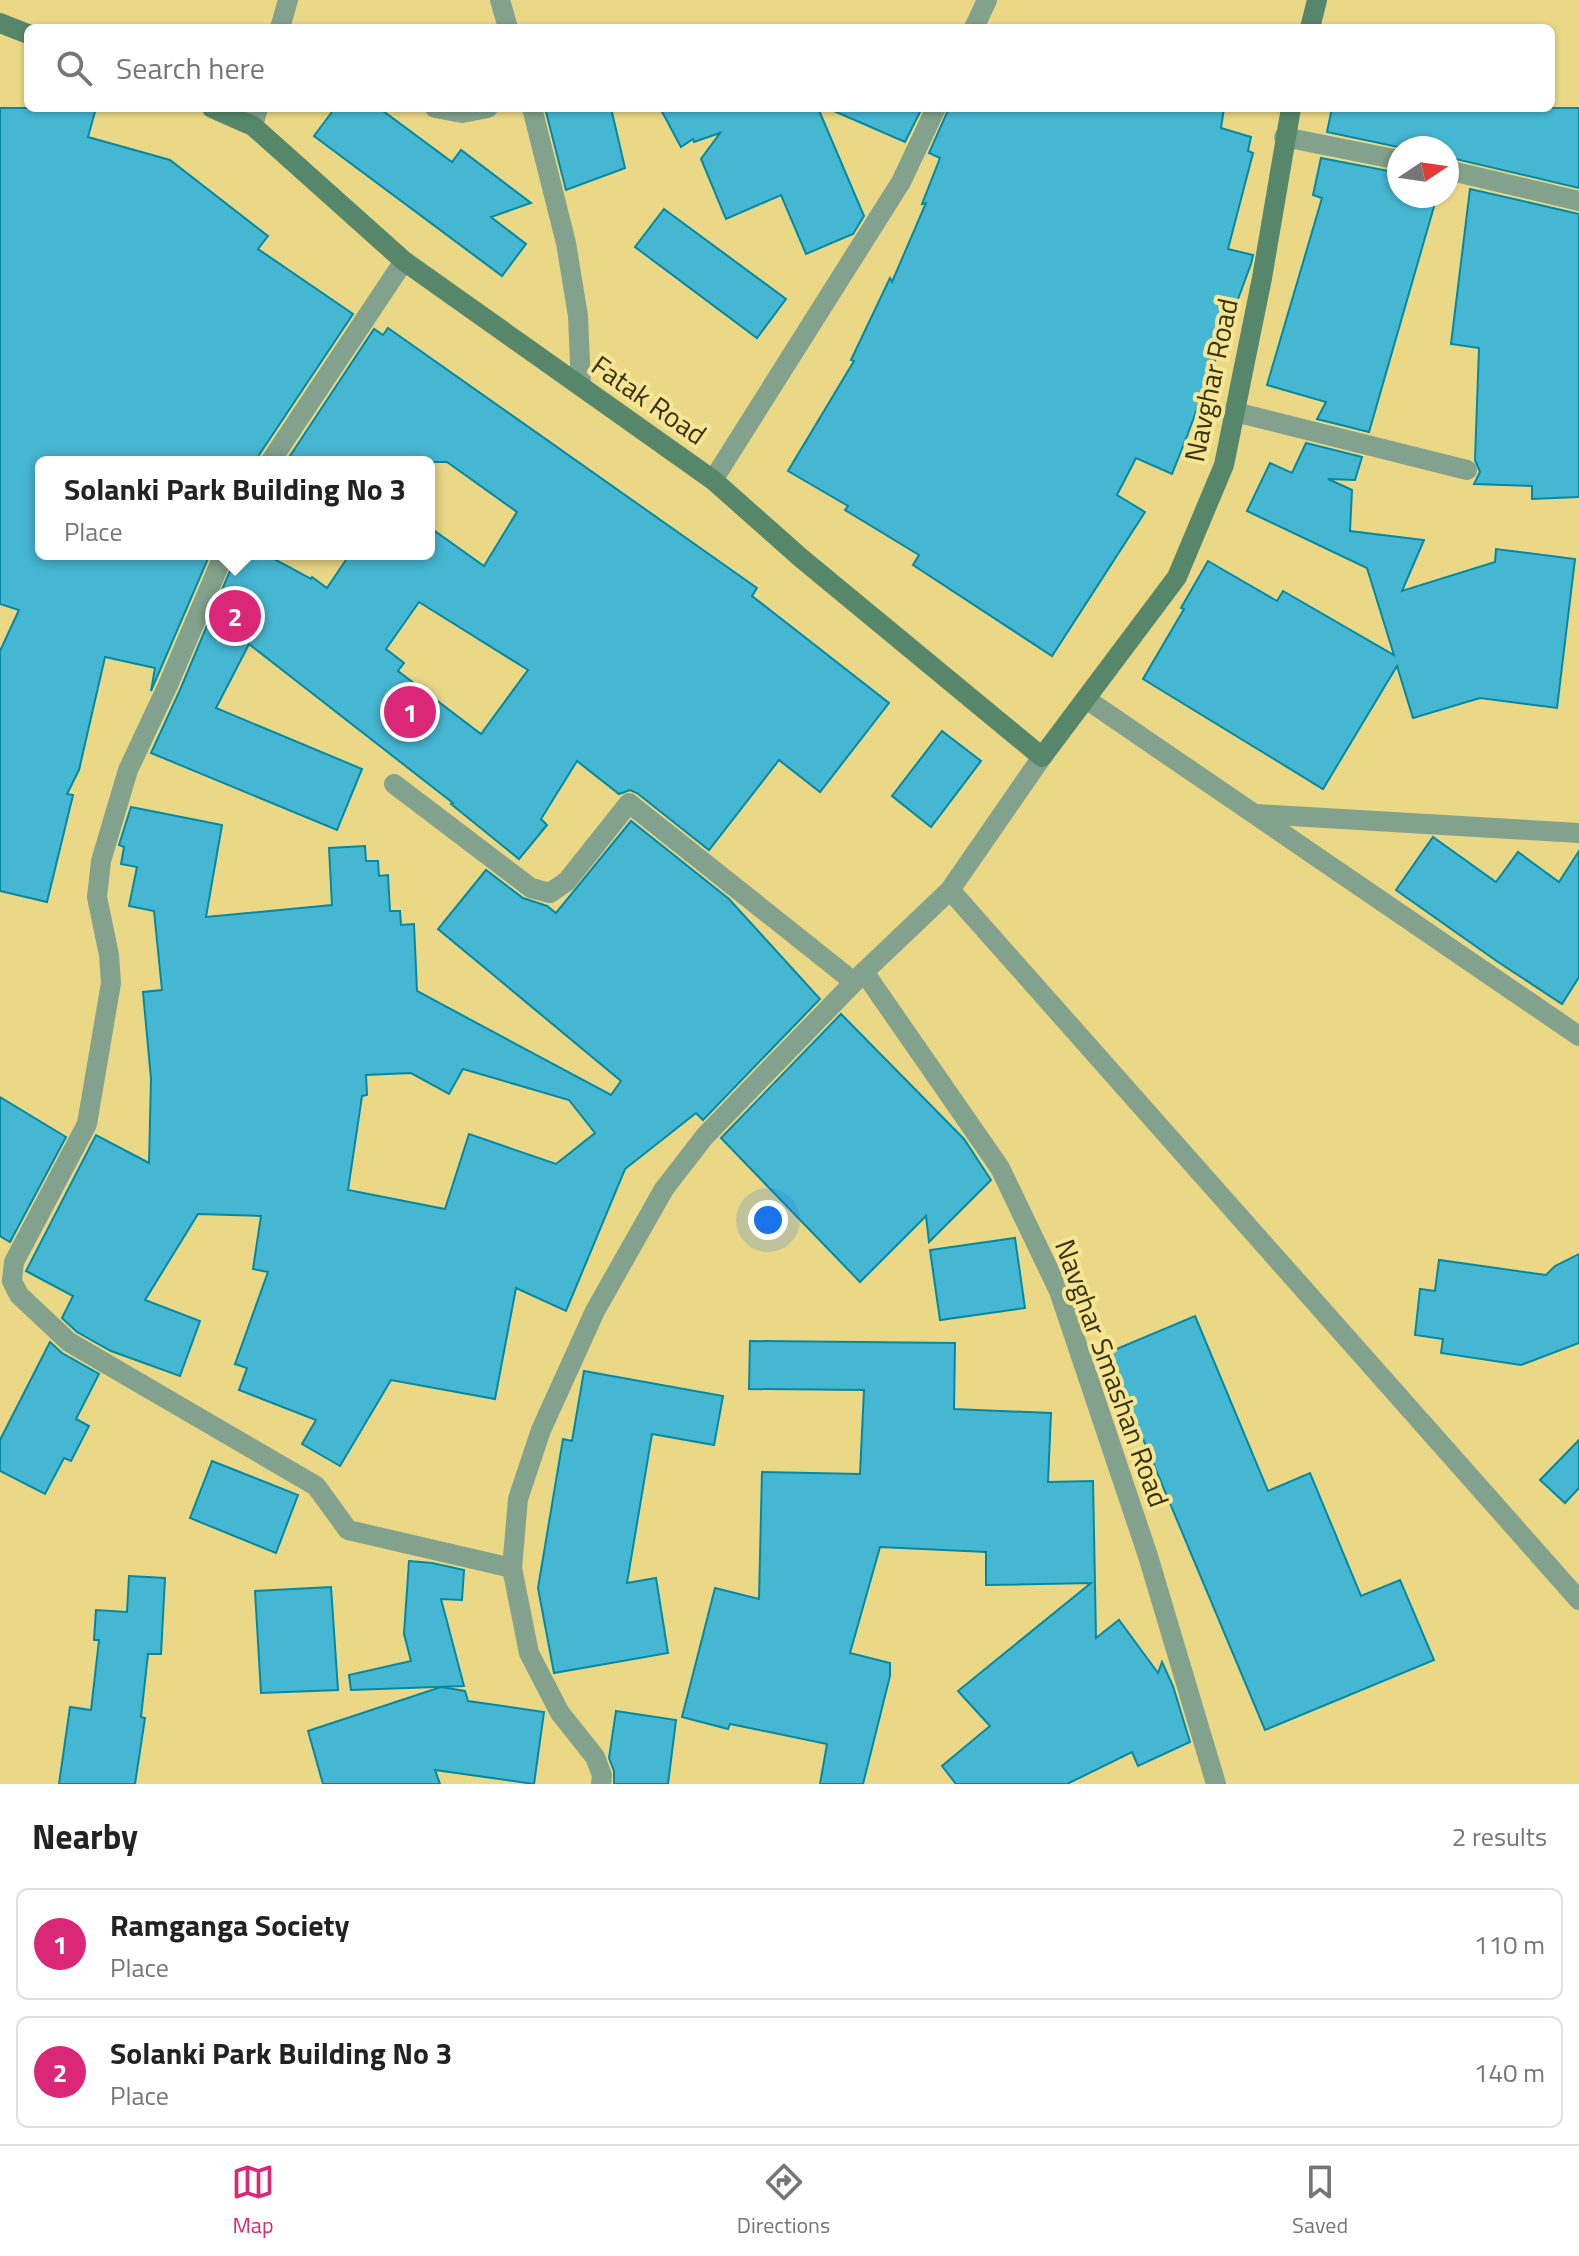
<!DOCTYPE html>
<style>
body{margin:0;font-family:"Titillium Web",sans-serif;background:#f2f2f2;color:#222}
.compass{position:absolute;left:1387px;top:136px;width:72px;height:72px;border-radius:50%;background:#fff;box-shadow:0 2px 6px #0004;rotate:77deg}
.you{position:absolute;left:768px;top:1220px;width:28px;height:28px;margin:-20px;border:6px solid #fff;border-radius:50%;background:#1a73e8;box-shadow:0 0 0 12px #1a73e833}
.badge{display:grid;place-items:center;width:52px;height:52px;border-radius:50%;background:#db2777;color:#fff;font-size:26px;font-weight:700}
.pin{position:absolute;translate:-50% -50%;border:4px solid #fff;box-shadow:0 2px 8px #0006}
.popup{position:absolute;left:35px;top:456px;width:400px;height:104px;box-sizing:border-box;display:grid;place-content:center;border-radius:12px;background:#fff;filter:drop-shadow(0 2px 6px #0005);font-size:26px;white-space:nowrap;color:#767676}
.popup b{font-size:30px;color:#222}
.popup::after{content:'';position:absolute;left:50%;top:100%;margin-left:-16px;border:16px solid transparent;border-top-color:#fff}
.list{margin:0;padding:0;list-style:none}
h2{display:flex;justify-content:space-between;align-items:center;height:104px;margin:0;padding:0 32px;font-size:34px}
h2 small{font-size:26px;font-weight:400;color:#767676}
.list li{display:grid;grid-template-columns:52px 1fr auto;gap:24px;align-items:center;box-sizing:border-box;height:112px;margin:0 16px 16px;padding:0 16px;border:2px solid #e0e0e0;border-radius:12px}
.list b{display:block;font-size:30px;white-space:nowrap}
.list p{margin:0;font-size:26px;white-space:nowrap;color:#767676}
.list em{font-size:26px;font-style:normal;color:#767676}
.icon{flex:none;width:44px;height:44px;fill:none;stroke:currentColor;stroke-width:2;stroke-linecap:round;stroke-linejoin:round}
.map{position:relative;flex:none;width:1579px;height:1784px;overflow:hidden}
.search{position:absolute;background:#fff;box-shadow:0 2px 6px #0004;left:24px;right:24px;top:24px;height:88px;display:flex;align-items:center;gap:20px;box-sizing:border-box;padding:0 28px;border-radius:12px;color:#767676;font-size:30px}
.sheet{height:360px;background:#fff}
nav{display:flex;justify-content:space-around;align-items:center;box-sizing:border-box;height:112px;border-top:2px solid #e0e0e0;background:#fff;font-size:22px;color:#767676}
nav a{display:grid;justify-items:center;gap:4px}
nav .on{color:#db2777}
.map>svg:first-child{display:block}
.building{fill:#46b7d2;stroke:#0589a2;stroke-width:2;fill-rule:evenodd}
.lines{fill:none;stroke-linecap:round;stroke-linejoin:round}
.street{stroke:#82a28d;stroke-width:20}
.secondary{stroke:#56876a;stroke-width:20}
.labels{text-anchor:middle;stroke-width:8;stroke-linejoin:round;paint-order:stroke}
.street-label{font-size:28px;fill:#393210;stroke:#f7e594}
</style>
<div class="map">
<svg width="1579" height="1784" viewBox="0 0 1579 1784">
<rect width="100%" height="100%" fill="#ead887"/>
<!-- building -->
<g class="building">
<path d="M0,108H96L88,137L170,160L268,236L258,249L353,314L259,455L257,462H41V554H210L151,691L155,668L105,657L79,770L67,794L73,795L47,902L0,891V651L19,610L0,604Z"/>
<path d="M335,108H379L452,162L461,150L531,203L491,217L526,244L502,276L314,136Z"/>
<path d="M545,108H611L625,168L566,190Z"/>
<path d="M660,108H818L864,216L853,234L806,254L781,195L726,219L701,159L720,133L694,142L693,139L681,147Z"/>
<path d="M827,108H922L905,142Z"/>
<path d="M949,108H1224L1221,128L1251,137L1248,151L1253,153L1228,249L1253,255L1251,264L1187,436L1172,474L1136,458L1117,495L1145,512L1052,656L913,565L919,555L845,510L848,506L788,471L854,361L851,360L890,278L892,282L926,203L922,204L940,158L929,153Z"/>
<path d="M1332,108H1579V188L1447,157V148H1403L1327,132Z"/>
<path d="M1321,158L1399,173V196H1437L1369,432L1317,419L1326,402L1267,385L1322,198L1313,195Z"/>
<path d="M1470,189L1579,214V497L1532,499V486L1474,484L1480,472L1475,460L1479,348L1451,344Z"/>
<path d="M664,209L786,299L757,338L635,247Z"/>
<path d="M388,328L757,588L752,596L889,703L820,792L779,760L709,850L637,793L630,790L619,794L577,761L541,819L547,825L519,859L451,804L453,803L249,644L216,708L362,769L337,830L151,753L180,690L237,554H265L311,579L312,577L327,588L350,554H429V527L484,566L517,512L447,462H286L374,329L383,335ZM419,602L528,670L481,734L398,671L404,663L386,649Z"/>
<path d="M1306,443L1362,457L1355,480L1328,479L1352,490L1350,531L1424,540L1402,591L1495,562L1496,549L1575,559L1557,708L1480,698L1413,718L1397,666L1323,789L1143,679L1184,609L1181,608L1208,561L1277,601L1283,591L1394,655L1367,568L1247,511L1270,463L1292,473Z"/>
<path d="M942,731L981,761L931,827L892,796Z"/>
<path d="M131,807L222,825L206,917L332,905L329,848L365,846L366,861H378L379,876L388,875L390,911H400L401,925L414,924L417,991L611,1095L621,1081L438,929L486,870L523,898L547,906L556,913L631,821L729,899L820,999L703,1120L696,1113L625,1169L566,1311L516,1288L495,1399L391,1380L340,1466L302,1444L316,1420L239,1390L247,1368L235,1364L268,1272L253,1269L261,1216L198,1214L145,1300L200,1321L180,1376L111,1351L77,1332L62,1318L73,1296L26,1271L96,1135L149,1163L151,1079L143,992L162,990L154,911L129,906L137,867L121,864L124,847L119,845ZM463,1069L569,1100L595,1133L556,1164L469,1134L445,1209L348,1190L362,1096L367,1095L366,1075L411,1073L449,1094Z"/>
<path d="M1433,837L1496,882L1518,852L1559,882L1579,851V977L1562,1004L1498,962L1396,890Z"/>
<path d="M841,1014L964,1139L991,1180L929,1242L926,1216L860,1282L721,1138Z"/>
<path d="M0,1097L66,1137L10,1242L0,1236Z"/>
<path d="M1015,1238L1025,1308L940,1320L930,1250Z"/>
<path d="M1579,1254V1343L1521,1365L1441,1353L1443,1339L1415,1335L1420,1289L1435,1291L1439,1260L1546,1275L1555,1266Z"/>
<path d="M1195,1316L1268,1491L1310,1473L1361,1596L1400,1580L1434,1660L1265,1730L1107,1353Z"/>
<path d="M750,1341L955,1343L954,1409L1051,1413L1048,1482L1093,1481L1096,1638L1119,1620L1158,1673L1162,1662L1173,1686L1190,1742L1138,1766L1132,1752L1067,1784H956L942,1766L990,1726L958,1691L1091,1583L986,1585V1552L880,1547L850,1653L890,1663V1676L863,1784H820L827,1744L730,1724L728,1729L682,1717L715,1588L759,1599L762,1472L860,1474L864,1390L749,1389Z"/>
<path d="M50,1342L62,1353L99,1374L76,1419L89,1426L71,1461L64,1458L45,1494L0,1471V1440Z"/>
<path d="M584,1371L723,1396L714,1445L652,1434L627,1583L656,1578L668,1653L554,1673L538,1588L563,1439L572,1441Z"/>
<path d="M1579,1440V1488L1565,1503L1540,1480Z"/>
<path d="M212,1461L298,1495L276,1553L190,1518Z"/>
<path d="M409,1561L432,1563L464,1570L462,1600L441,1599L464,1686L351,1690L349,1675L411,1661L404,1634Z"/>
<path d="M129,1576L165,1578L161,1654H148L141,1717L145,1718L135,1784H59L70,1707L91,1710L99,1640H94L96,1610L127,1612Z"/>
<path d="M331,1587L338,1690L261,1693L255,1591Z"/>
<path d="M441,1687L465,1691L468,1701L544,1712L534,1784L435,1770L440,1784H323L308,1731Z"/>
<path d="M616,1711L676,1720L668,1784H614V1771L609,1758Z"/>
</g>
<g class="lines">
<!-- street -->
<g class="street">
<path d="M500,0L508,28"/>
<path d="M280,28L288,0"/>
<path d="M974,28L987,0"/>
<path d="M435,108L462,113L488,108"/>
<path d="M532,108L566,243L578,316L581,386"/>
<path d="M253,126L258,108"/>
<path d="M1284,137L1399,160"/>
<path d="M1447,170L1579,201"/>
<path d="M1235,412L1467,470"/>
<path d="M270,462L404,261"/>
<path d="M713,480L901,182L936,108"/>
<path d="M224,554L168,685L128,770L101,861L97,897L109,955L111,983L87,1124L14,1262L12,1281L19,1295L69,1342L316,1486L348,1530L512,1568"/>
<path d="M1086,699L1579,1036"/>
<path d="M394,784L531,888L550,893L567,881L629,803L854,982"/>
<path d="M1256,814L1579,833"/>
<path d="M950,890L1579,1600"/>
<path d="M864,972L1000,1168L1059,1291L1148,1556L1216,1784"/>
<path d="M601,1784L602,1775L595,1757L560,1713L529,1653L512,1568L518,1499L541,1430L595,1311L664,1189L705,1136L864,972L950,890L1042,757"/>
</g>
<!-- secondary -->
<g class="secondary">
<path d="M0,23L28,34"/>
<path d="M1310,28L1317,0"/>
<path d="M212,108L253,126L404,261L713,480L801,558L1042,757L1177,577L1224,465L1262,278L1291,108"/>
</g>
</g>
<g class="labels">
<!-- street labels -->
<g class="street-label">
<text transform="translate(1211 380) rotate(-78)" y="10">Navghar Road</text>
<text transform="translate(649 400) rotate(35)" y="10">Fatak Road</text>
<text transform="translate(1112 1373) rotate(70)" y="10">Navghar Smashan Road</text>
</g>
</g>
</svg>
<svg class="compass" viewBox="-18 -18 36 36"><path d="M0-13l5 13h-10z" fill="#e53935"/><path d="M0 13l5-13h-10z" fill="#767676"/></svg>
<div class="you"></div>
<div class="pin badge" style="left:410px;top:712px">1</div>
<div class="pin badge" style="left:235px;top:616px">2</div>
<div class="popup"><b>Solanki Park Building No 3</b>Place</div>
<div class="search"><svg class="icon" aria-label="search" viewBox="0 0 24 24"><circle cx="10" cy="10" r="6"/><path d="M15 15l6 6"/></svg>Search here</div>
</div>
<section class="sheet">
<h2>Nearby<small>2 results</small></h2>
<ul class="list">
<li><span class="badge">1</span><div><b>Ramganga Society</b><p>Place</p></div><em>110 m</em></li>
<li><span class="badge">2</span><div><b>Solanki Park Building No 3</b><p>Place</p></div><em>140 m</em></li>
</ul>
</section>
<nav>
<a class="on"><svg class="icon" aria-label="map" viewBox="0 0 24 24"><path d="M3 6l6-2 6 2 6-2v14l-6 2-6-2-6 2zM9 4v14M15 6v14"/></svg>Map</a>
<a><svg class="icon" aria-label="directions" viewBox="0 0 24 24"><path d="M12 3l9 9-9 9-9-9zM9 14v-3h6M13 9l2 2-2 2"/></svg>Directions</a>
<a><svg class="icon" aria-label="saved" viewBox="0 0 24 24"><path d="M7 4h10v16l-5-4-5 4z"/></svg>Saved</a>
</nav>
